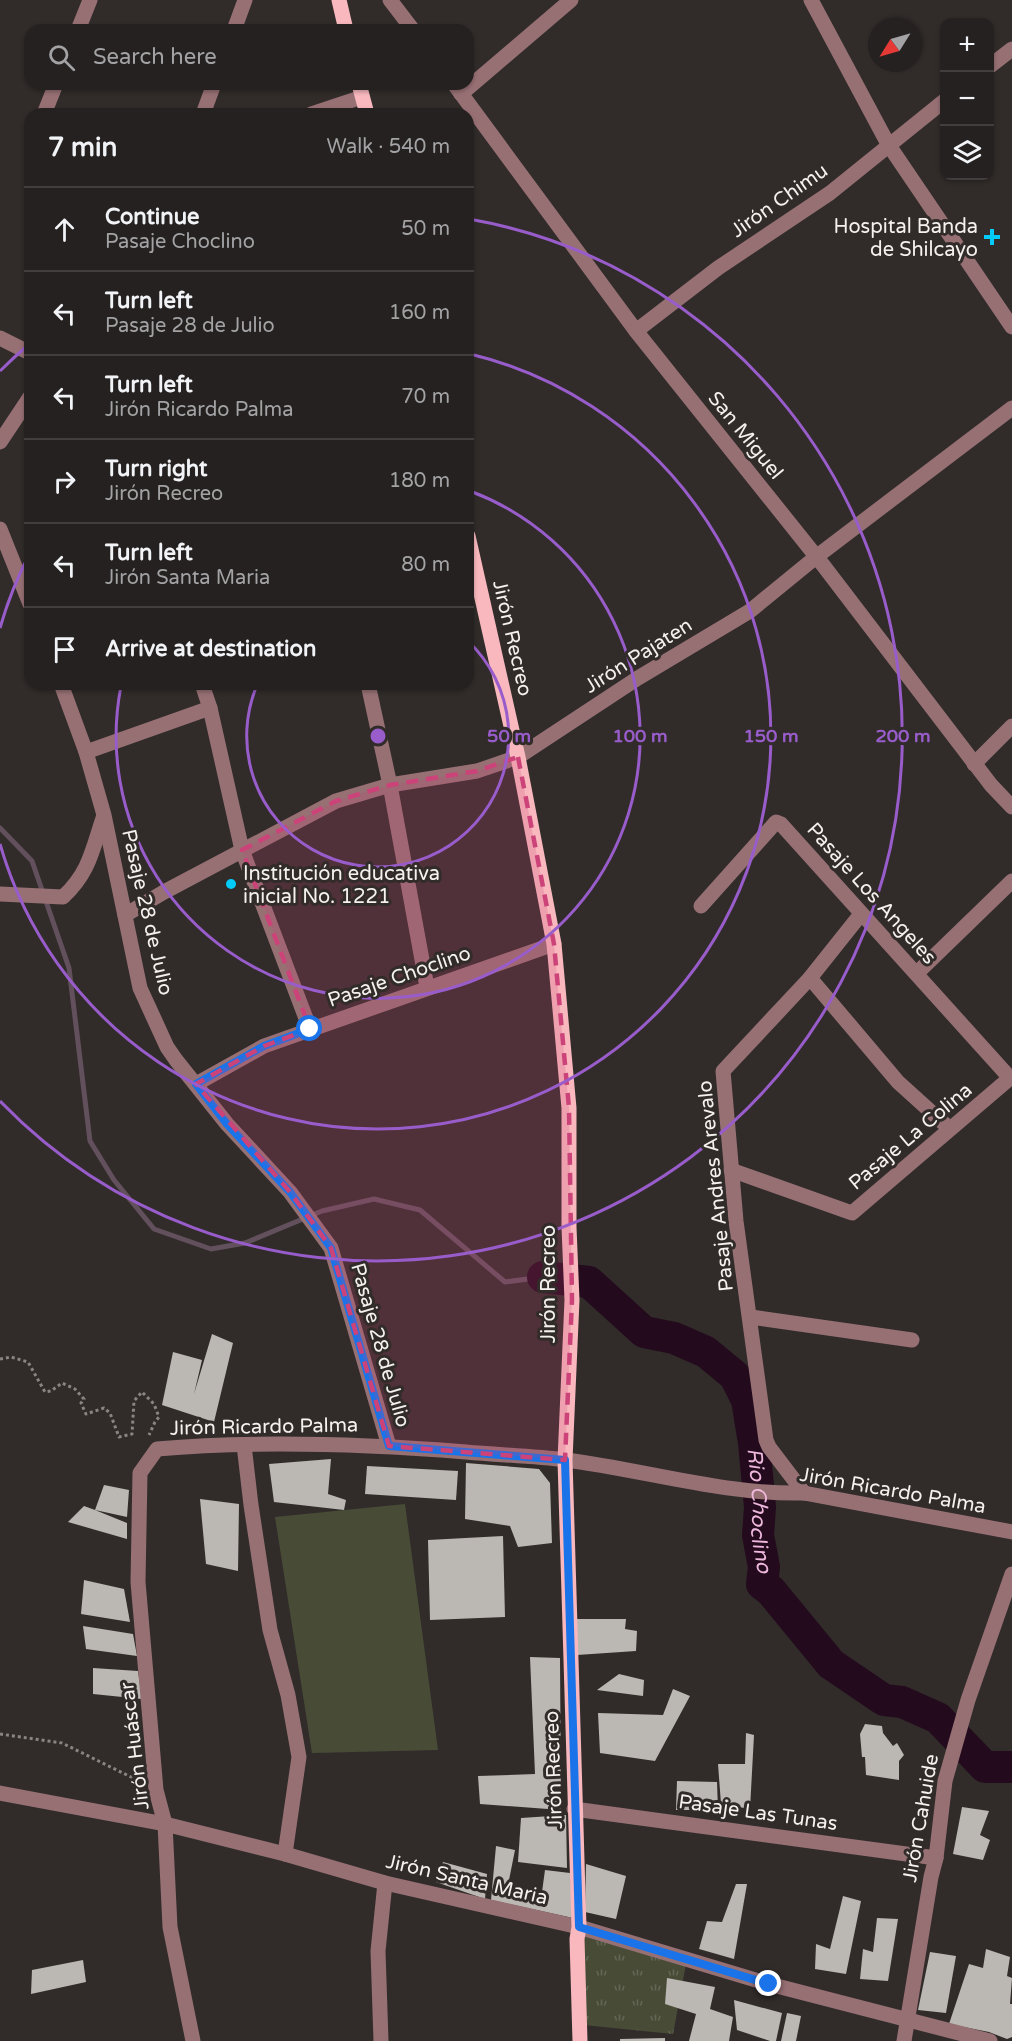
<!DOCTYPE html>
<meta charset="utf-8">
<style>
body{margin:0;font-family:"Varela Round",sans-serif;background:#2d2929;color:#f1f3f6}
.controls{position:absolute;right:18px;top:18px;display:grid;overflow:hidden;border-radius:12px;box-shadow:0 2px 4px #0004}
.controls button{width:54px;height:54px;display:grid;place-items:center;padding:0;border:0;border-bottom:2px solid #423e3e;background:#252120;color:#f1f3f6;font:30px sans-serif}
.compass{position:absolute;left:868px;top:18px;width:54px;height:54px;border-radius:50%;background:#252120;box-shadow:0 2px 4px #0004;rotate:233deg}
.stop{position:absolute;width:18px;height:18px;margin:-14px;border:4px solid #1a73e8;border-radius:50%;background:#fff}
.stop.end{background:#1a73e8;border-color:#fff;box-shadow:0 2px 6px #0008}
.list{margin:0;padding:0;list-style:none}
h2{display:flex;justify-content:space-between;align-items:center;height:78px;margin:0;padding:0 24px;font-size:26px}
h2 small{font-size:20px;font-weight:400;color:#a3a3a5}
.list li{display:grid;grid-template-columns:39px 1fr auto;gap:18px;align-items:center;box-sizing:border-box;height:84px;padding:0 24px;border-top:2px solid #423e3e}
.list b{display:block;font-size:22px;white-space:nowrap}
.list p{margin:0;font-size:20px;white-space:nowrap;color:#a3a3a5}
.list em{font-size:20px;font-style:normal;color:#a3a3a5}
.icon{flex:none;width:33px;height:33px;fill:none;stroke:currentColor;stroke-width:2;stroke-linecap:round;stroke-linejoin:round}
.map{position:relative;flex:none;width:1012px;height:2041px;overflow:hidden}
.search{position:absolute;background:#252120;box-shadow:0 2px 4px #0004;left:24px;top:24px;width:450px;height:66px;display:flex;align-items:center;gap:15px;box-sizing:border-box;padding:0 21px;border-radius:18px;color:#a3a3a5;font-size:22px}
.panel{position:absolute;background:#252120;box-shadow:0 2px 4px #0004;left:24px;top:108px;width:450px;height:582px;border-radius:18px}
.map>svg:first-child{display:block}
.grass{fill:url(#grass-tufts)}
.pitch{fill:#484c37}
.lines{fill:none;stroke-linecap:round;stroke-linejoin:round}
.stream{stroke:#62505c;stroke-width:5}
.river{stroke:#230b1d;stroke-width:32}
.building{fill:#bbb7b2}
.path{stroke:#898583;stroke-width:3;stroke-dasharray:3 3;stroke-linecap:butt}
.minor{stroke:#977074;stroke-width:15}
.major{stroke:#f8b8bd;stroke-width:15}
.route{stroke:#1a73e8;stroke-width:8}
.marked{fill:#cc4379;fill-opacity:0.2;stroke:#cc4379;stroke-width:4.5;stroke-dasharray:12 8;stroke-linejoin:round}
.ring{fill:none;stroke:#995dcb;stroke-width:3}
.poi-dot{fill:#00cbf9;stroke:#312c2a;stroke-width:2}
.labels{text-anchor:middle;stroke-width:6;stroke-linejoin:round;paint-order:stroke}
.street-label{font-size:20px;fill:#f4f1ef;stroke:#312c2a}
.poi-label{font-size:20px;fill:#f4f1ef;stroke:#312c2a;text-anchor:end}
.water-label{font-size:21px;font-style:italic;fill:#eeb8dd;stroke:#312c2a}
.centre{fill:#995dcb;stroke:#312c2a;stroke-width:3}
.ring-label{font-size:18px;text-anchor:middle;font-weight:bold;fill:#995dcb;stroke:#312c2a;stroke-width:6;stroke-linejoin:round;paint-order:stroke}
</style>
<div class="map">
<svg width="1012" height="2041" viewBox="0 0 1012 2041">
<defs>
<pattern id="grass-tufts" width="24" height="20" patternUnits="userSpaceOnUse" patternTransform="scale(1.5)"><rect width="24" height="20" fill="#484c37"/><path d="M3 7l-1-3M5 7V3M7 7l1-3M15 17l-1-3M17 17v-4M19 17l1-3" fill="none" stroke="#636654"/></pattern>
</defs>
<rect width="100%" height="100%" fill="#312c2a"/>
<!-- grass -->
<path class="grass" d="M579,1935L686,1964L673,2034L584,2025Z"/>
<!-- pitch -->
<path class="pitch" d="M405,1504L438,1750L312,1753L275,1517Z"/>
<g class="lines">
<!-- stream -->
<path class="stream" d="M0,828L32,861L69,968L90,1141L114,1180L154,1229L211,1249L245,1243L322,1211L374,1199L420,1210L505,1282L543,1277"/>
<!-- river -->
<path class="river" id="s1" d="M543,1277L589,1282L644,1332L674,1338L706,1352L735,1376L747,1400L754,1443L760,1507L758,1535L764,1567L762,1584L771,1591L831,1664L884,1700L902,1702L938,1718L985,1767H1012"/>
</g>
<!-- building -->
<g class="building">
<path d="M212,1334L233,1343L214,1422L162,1405L173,1352L202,1360L194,1394Z"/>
<path d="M331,1459L328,1494L346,1500L344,1510L274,1502L269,1464Z"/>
<path d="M466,1463L539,1469L550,1483L552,1543L518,1547L510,1526L465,1519Z"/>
<path d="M367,1466L458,1471L456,1500L365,1494Z"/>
<path d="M104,1485L129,1490L127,1517L95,1510L127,1523V1539L68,1522L84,1506L95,1510Z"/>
<path d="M200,1499L239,1504L238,1571L206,1564Z"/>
<path d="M503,1536L505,1617L430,1620L428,1540Z"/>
<path d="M84,1580L124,1589L130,1622L81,1614Z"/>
<path d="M575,1619H626L625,1629L637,1631L636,1651L577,1655Z"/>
<path d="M83,1626L133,1634L137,1656L86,1649Z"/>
<path d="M530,1657L560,1658L561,1810L480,1804L478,1776L535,1774Z"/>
<path d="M93,1668L138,1671L142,1699L93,1694Z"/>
<path d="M619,1674L644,1680L643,1696L597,1690Z"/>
<path d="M673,1689L690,1696L655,1761L600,1753L598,1713L663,1715Z"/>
<path d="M865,1724L882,1726L883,1733L893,1746L897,1743L904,1755L899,1761V1780L866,1775L865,1757H862L860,1734Z"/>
<path d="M746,1733L754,1735L750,1809L721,1804L718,1764H745Z"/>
<path d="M677,1781L717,1782L718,1810H676Z"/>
<path d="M962,1807L989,1811L980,1835L990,1840L983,1860L953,1854Z"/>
<path d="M566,1815L567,1868L518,1862L521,1818Z"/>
<path d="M496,1846L515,1850L508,1885L542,1892L545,1870L570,1873L573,1918L491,1900Z"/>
<path d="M443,1862L487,1874L485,1899L436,1882Z"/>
<path d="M586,1864L626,1876L616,1919L585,1912Z"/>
<path d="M736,1884H747L734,1959L699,1949L707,1921L722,1922Z"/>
<path d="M843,1896L861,1901L846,1974L815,1969L816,1944L830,1949Z"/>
<path d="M877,1918L898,1919L888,1981L860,1979L863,1949L873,1952Z"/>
<path d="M986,1949L1010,1957L1007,1976L1012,1978L1010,2004H1012V2037L1007,2039L989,2032L949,2024L969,1964L983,1968Z"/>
<path d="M930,1952L956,1956L946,2013L918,2010Z"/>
<path d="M83,1960L86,1982L31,1994L32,1970Z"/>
<path d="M667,1978L715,1987L710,2009L733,2017L729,2041H689L696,2014L665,2004Z"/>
<path d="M734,2000L782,2013L776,2041H770L737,2030Z"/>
<path d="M787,2013L801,2016L796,2041H781Z"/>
<path d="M665,2038V2041H620V2039Z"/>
</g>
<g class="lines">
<!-- path -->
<g class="path">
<path d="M0,1359L11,1357L28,1362L45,1392L51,1391L62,1383L75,1389L84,1399L81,1403L86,1414L104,1408L110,1413L119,1437L132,1434L134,1401L142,1392L154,1404L159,1417L155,1422L149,1435"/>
<path d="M0,1734L62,1743L139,1781"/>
</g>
<!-- minor -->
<g class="minor">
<path d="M390,0L413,30"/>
<path d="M811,0L888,144L1012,327"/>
<path d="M78,30L90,0"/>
<path d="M234,30L245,0"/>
<path d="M990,66L1012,49"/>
<path d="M454,84L636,331L823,565L991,785L1012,807"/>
<path d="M461,94L571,0"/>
<path d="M44,114L56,84"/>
<path d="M203,114L214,84"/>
<path d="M311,114L362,97"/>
<path d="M636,331L718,268L830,193L944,101"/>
<path d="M0,338L30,353"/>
<path d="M0,442L30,397"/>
<path d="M0,529L30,604"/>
<path d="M61,684L86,752L104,815L140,988L167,1047L176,1060L227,1124L290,1192L331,1248L389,1446"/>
<path d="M202,684L210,708L242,850L310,1029"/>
<path d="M368,684L390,785L427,987"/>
<path d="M86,752L210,708"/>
<path d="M974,764L1012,726"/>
<path d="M0,894L63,897C89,873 92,851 103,818"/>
<path d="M701,906L776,822L781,824L1010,1078L852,1213L731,1170"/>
<path d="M125,915L164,892L336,801L390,785L477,771L518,757L638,678L750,611L816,557L1012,408"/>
<path d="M917,973L1012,881"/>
<path d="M810,978L898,1082L950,1129"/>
<path d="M196,1084L264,1046L554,944"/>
<path d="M751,1317L912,1340"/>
<path d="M244,1445L251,1505L270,1630L288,1695L299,1757L285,1854"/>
<path d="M804,1493L769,1447L766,1440L736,1221L723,1071L810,978L861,914"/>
<path d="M0,1793L165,1824L285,1854L385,1883L579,1927L769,1984L990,2041"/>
<path d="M574,1809L936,1858"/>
<path d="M193,2041L170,1927L165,1824L156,1790L138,1582L140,1473L157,1449C260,1440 364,1444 466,1452C499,1455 533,1456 566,1460C645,1470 724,1495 804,1493L1012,1532"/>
<path d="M381,2041L378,1951L385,1883"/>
<path d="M904,2041L931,1877L936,1858L945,1781L968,1700L1012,1574"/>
</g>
<!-- major -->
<g class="major">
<path d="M339,0L346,30"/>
<path d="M359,84L367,114"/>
<path d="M468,536L518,757L554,944L569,1108V1227L572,1300L565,1460L579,1927L577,1939L580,2041"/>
</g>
</g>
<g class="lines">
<!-- route -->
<path class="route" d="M310,1029L264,1046L196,1084L227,1124L290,1192L331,1248L389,1446L565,1460L579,1927L769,1984"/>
</g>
<!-- marked area -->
<path class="marked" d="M518,757L554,944L569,1108L572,1300L565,1460L389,1446L331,1248L290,1192L196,1084L264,1046L310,1029L242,850L336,801L390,785L477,771Z"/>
<!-- distance rings -->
<g class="ring">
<path d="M468 641A131 131 0 1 1 257 685"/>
<path d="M470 491A262 262 0 1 1 121 686"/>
<path d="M0 628A393 393 0 0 1 29 555M470 354A393 393 0 1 1 0 844"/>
<path d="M0 371A525 525 0 0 1 27 346M469 219A525 525 0 1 1 0 1101"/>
</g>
<!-- markers -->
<g class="poi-dot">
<path d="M989 228h6v6h6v6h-6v6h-6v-6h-6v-6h6z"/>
<circle cx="231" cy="884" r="6"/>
</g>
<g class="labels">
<!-- street labels -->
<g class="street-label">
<text transform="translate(779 200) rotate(-35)" y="7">Jirón Chimu</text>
<text transform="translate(746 435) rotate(51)" y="7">San Miguel</text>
<text transform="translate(513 638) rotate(77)" y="7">Jirón Recreo</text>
<text transform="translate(638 655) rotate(-32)" y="7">Jirón Pajaten</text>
<text transform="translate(872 893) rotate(48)" y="7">Pasaje Los Angeles</text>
<text transform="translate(148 912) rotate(77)" y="7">Pasaje 28 de Julio</text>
<text transform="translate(399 976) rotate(-19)" y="7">Pasaje Choclino</text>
<text transform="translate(910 1136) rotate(-40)" y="7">Pasaje La Colina</text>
<text transform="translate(715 1186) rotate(-96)" y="7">Pasaje Andres Arevalo</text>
<text transform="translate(548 1284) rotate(-90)" y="7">Jirón Recreo</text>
<text transform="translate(381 1345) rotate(74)" y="7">Pasaje 28 de Julio</text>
<text transform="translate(264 1426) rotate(-1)" y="7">Jirón Ricardo Palma</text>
<text transform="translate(893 1490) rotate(10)" y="7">Jirón Ricardo Palma</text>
<text transform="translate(134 1746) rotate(-97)" y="7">Jirón Huáscar</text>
<text transform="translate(553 1770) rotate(-92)" y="7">Jirón Recreo</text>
<text transform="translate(758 1812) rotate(8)" y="7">Pasaje Las Tunas</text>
<text transform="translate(920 1818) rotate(-80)" y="7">Jirón Cahuide</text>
<text transform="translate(467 1879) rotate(13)" y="7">Jirón Santa Maria</text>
</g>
<!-- poi labels -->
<g class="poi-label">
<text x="978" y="233">Hospital Banda<tspan x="978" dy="23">de Shilcayo</tspan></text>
<text x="243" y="880" text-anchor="start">Institución educativa<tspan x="243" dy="23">inicial No. 1221</tspan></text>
</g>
<!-- water labels -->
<g class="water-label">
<text dy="7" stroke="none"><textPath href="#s1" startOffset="362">Rio Choclino</textPath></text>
</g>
</g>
<circle cx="378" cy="736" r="9" class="centre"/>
<g class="ring-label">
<text x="509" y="742">50 m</text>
<text x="640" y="742">100 m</text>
<text x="771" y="742">150 m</text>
<text x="903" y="742">200 m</text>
</g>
</svg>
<div class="controls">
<button>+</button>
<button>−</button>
<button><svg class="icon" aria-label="layers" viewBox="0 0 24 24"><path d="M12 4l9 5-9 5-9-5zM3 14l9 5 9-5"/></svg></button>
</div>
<svg class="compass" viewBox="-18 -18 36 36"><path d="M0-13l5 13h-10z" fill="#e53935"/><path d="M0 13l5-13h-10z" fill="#a3a3a5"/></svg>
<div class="stop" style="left:310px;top:1029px"></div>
<div class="stop end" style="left:769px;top:1984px"></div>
<div class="search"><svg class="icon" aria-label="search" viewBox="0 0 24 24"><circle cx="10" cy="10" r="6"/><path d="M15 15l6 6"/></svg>Search here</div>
<section class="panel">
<h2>7 min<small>Walk · 540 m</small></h2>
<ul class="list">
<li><svg class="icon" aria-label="ahead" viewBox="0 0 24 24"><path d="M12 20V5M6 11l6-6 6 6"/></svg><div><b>Continue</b><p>Pasaje Choclino</p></div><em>50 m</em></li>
<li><svg class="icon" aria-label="left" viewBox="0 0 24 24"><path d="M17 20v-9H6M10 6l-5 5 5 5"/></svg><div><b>Turn left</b><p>Pasaje 28 de Julio</p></div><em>160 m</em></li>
<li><svg class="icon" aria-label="left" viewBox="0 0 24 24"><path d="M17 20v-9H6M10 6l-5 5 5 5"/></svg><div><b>Turn left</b><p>Jirón Ricardo Palma</p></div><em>70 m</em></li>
<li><svg class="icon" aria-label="right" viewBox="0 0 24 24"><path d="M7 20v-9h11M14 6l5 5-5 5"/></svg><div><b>Turn right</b><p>Jirón Recreo</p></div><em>180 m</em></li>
<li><svg class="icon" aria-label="left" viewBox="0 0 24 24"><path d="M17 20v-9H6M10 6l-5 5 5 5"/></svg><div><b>Turn left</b><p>Jirón Santa Maria</p></div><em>80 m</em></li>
<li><svg class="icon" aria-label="arrive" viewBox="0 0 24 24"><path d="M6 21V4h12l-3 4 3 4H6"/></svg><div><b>Arrive at destination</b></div></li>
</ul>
</section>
</div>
